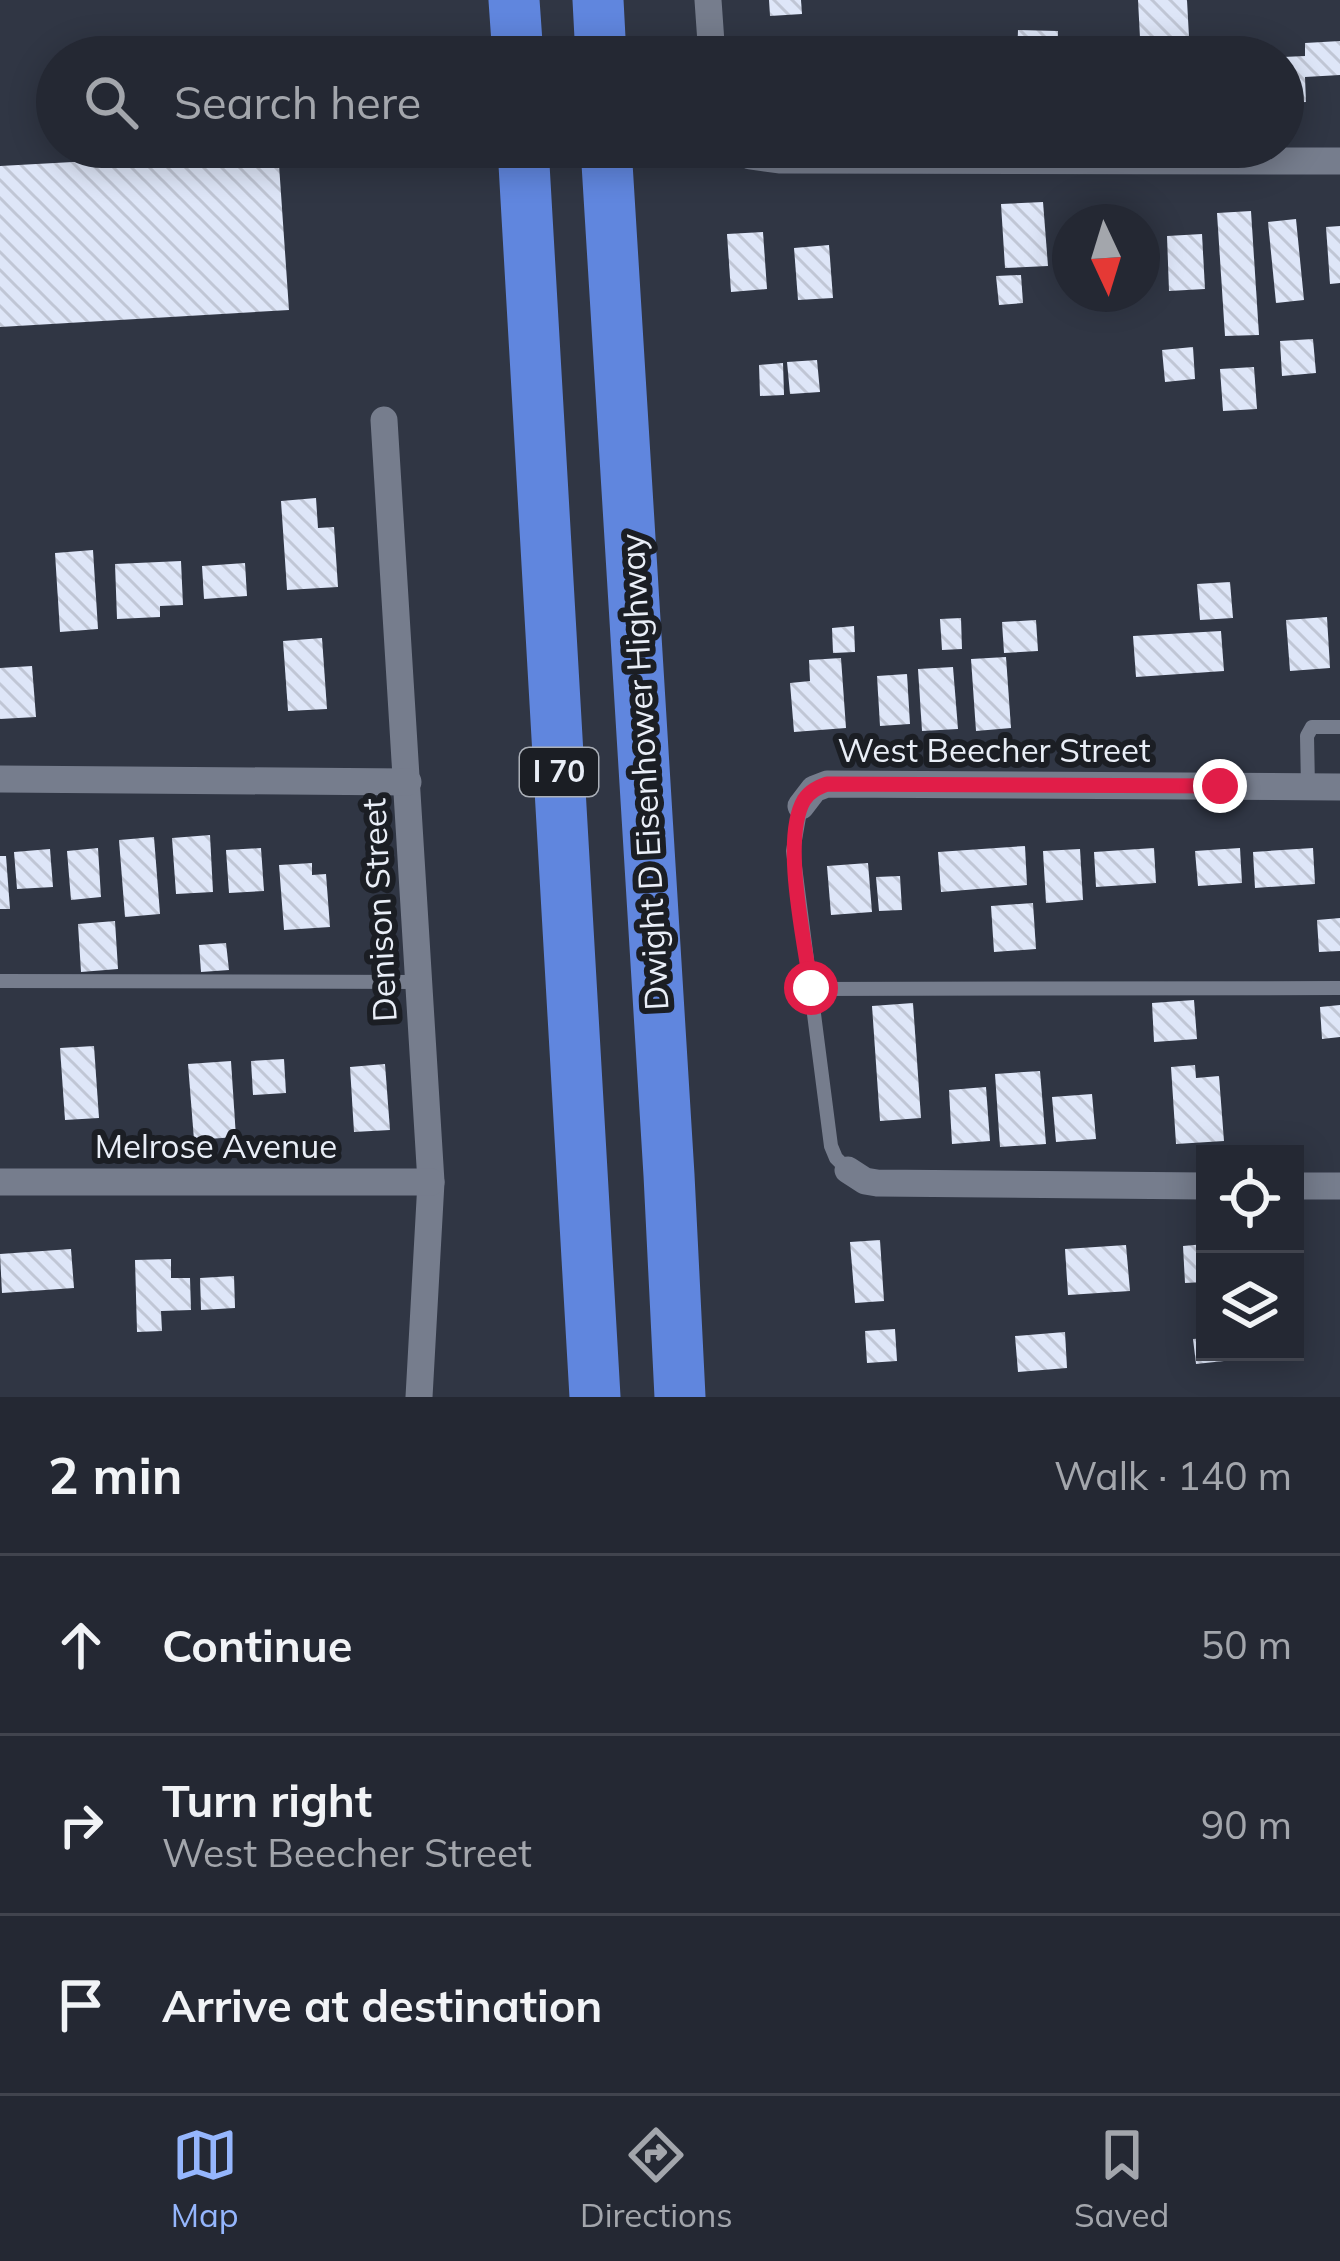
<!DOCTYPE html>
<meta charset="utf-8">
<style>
body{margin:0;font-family:Mulish,sans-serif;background:#30343f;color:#f1f3f6}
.controls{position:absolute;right:36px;bottom:36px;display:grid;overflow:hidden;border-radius:0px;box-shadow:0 6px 30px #0003}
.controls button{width:108px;height:108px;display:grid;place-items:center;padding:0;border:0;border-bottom:3px solid #41444e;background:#242833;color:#f1f3f6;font:60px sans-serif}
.compass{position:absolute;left:1052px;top:204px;width:108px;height:108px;border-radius:50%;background:#242833;box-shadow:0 6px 30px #0003;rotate:176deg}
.stop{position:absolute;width:36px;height:36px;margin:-27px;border:9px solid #e11d48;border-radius:50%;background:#fff}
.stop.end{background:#e11d48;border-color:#fff;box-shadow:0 3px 12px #0008}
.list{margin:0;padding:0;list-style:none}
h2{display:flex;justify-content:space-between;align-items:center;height:156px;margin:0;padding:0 48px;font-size:51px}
h2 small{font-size:39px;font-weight:400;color:#a3a6ac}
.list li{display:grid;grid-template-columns:78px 1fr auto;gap:36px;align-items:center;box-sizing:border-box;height:180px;padding:0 48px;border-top:3px solid #41444e}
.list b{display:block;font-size:45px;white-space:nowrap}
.list p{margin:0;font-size:39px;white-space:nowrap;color:#a3a6ac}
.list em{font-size:39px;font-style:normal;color:#a3a6ac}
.icon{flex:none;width:66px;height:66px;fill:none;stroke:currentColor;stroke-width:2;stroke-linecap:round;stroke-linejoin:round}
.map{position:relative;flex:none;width:1340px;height:1397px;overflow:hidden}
.search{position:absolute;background:#242833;box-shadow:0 6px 30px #0003;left:36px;right:36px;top:36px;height:132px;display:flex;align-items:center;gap:30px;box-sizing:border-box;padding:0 42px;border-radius:66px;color:#a3a6ac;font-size:45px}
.sheet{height:696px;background:#242833}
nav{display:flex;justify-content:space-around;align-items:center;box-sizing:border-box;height:168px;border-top:3px solid #41444e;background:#242833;font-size:33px;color:#a3a6ac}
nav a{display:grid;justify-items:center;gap:6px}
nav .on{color:#95b6fd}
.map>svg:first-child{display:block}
.building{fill:url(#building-back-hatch)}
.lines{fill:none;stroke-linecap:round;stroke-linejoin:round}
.service{stroke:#767d8d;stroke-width:14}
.minor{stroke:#767d8d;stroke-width:27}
.motorway{stroke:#6086de;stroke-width:51}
.route{stroke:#e11d48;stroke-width:15}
.labels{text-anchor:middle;stroke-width:12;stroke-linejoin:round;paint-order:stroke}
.shield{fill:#1b1e24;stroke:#abb0b8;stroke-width:3}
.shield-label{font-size:30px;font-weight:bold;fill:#e9eef7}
.street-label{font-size:33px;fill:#e9eef7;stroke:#1b1e24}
</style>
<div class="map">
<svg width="1340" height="1397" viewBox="0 0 1340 1397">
<defs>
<pattern id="building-back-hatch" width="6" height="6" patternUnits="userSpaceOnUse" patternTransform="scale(3)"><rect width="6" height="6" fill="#dee6f8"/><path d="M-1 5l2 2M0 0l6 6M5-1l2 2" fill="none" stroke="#c0c6d5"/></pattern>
</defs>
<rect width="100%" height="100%" fill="#303644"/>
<!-- building -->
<g class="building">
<path d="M769,0H801L802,14L770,16Z"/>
<path d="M1138,0H1187L1189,37L1177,38L1178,57H1141Z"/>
<path d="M1018,30L1058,31L1057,57H1017Z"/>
<path d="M1340,41V75L1305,77L1306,102L1283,103V57L1305,56V43Z"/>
<path d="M917,46L918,57H827V52Z"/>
<path d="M804,48L805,57H755V51Z"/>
<path d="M90,147H147V157L278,150L289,310L0,327V166L91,161Z"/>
<path d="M1043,202L1048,266L1005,268L1001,204Z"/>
<path d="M1251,211L1259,335L1225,336L1217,213Z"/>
<path d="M1296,219L1304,300L1276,303L1268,222Z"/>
<path d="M1340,226V283L1330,284L1326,227Z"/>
<path d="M763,232L767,289L731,292L727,234Z"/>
<path d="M1202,234L1205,289L1169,291L1167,236Z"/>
<path d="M829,245L833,298L798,300L794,248Z"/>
<path d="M1021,275L1023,303L999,305L996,276Z"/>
<path d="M1313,339L1316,373L1282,376L1280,341Z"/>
<path d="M1193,347L1195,379L1165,382L1162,350Z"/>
<path d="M817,360L820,392L790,394L787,362Z"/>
<path d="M783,363L784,395L760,396L759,365Z"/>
<path d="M1254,367L1257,409L1223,411L1220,369Z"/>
<path d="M316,498L318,528L334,527L338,587L287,590L281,501Z"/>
<path d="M93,550L98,629L60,632L55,553Z"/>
<path d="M181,561L183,605L160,606V617L117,619L115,564Z"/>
<path d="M245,563L247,596L204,599L202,566Z"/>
<path d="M1230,582L1233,618L1200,620L1197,584Z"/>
<path d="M1327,617L1330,668L1290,671L1286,620Z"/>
<path d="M961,618L962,649L942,650L940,619Z"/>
<path d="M1036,620L1038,651L1004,653L1002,622Z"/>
<path d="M854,626L855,652L833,653L832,628Z"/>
<path d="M1221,631L1224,671L1136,677L1133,636Z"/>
<path d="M322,638L327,709L288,711L283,641Z"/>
<path d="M1006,657L1011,728L976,731L971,659Z"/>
<path d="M841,658L846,728L794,732L790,683L810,681L809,660Z"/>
<path d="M32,666L36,717L0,719V668Z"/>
<path d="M953,667L958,729L922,731L918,669Z"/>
<path d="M907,674L910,724L880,726L877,676Z"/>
<path d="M210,835L213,892L176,894L172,838Z"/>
<path d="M154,837L160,914L125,917L119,840Z"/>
<path d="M1025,846L1027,885L941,892L938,852Z"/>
<path d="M98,848L101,897L71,900L67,851Z"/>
<path d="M261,848L264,891L229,893L226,850Z"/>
<path d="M1154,848L1156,883L1096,887L1094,852Z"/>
<path d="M1240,848L1242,883L1198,886L1195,851Z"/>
<path d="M1313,848L1315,884L1255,888L1253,852Z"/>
<path d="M50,849L53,887L17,889L14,852Z"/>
<path d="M1080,849L1083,900L1046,903L1043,851Z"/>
<path d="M0,856H6L10,909H0Z"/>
<path d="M312,863V875L326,874L330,927L284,930L279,865Z"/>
<path d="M868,863L872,912L831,915L827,866Z"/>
<path d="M900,876L902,910L879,911L876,877Z"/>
<path d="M1033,903L1036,949L994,952L991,906Z"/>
<path d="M1340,918V951L1319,952L1317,920Z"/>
<path d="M115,921L118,969L81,972L78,924Z"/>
<path d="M226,943L229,970L201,972L199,945Z"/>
<path d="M1194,1000L1197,1039L1154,1042L1152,1003Z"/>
<path d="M913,1003L921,1118L880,1121L872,1006Z"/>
<path d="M1340,1005V1037L1322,1039L1320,1007Z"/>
<path d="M94,1046L99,1118L65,1120L60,1048Z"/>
<path d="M284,1059L286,1093L253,1095L251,1061Z"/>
<path d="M231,1061L236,1137L194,1140L188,1064Z"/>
<path d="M385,1064L390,1130L354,1132L350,1067Z"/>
<path d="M1195,1065L1196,1078L1219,1076L1224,1141L1176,1144L1171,1067Z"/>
<path d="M1040,1071L1046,1144L1000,1147L995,1074Z"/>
<path d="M986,1087L990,1141L952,1144L949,1090Z"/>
<path d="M1092,1094L1096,1139L1056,1142L1052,1097Z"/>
<path d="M880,1240L884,1301L855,1303L850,1242Z"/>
<path d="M1205,1244V1282L1185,1283L1183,1246Z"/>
<path d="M1126,1245L1130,1291L1068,1295L1065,1249Z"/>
<path d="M71,1249L74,1288L2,1293L0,1254Z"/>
<path d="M171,1259V1278H190L191,1310L161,1311L162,1331L137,1332L135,1260Z"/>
<path d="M234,1276L235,1308L201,1310L200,1278Z"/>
<path d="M895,1329L897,1361L867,1363L865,1331Z"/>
<path d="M1065,1332L1067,1368L1018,1372L1015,1336Z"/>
<path d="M1205,1338V1352H1223L1224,1361L1196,1364L1193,1339Z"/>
</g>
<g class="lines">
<!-- service -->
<g class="service">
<path d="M1308,787L1307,736L1312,727H1340"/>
<path d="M801,806L793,851L831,1146L836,1158L848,1170"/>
<path d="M0,981L420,982"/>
<path d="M811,989L1340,988"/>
</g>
<!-- minor -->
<g class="minor">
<path d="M708,0L712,57"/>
<path d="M737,147L750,156L779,160L1340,161"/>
<path d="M384,420L431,1182L419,1397"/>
<path d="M0,779L408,782"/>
<path d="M801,806L814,789L827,784L1340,787"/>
<path d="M848,1170L865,1181L877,1183L1205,1186"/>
<path d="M0,1182H431"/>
<path d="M1295,1186H1340"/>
</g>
<!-- motorway -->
<g class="motorway">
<path d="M514,0L518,57"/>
<path d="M598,0L601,57"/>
<path d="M523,147L595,1397"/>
<path d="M606,147L669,1175L680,1397"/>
</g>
</g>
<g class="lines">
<!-- route -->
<path class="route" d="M811,988C805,943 781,839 804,800C810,791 817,788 827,784L1220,786"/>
</g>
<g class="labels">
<!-- shield labels -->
<rect class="shield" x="520" y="748" width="78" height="48" rx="9"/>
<g class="shield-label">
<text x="559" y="782">I 70</text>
</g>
<!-- street labels -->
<g class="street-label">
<text x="994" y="762">West Beecher Street</text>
<text transform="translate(644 772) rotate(-93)" y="12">Dwight D Eisenhower Highway</text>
<text transform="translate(379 910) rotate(-93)" y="12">Denison Street</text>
<text x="216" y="1158">Melrose Avenue</text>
</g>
</g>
</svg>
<div class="controls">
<button><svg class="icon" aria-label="locate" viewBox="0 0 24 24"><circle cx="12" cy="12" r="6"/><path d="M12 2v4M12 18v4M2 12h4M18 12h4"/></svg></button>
<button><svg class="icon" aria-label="layers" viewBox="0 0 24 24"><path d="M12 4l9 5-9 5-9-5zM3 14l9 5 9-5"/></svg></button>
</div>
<svg class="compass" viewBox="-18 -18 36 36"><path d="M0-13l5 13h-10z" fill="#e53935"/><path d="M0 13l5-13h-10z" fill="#a3a6ac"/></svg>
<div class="stop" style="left:811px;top:988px"></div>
<div class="stop end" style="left:1220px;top:786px"></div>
<div class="search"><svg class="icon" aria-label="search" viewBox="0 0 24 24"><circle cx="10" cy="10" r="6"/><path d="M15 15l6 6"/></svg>Search here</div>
</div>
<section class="sheet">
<h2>2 min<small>Walk · 140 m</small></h2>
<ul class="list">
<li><svg class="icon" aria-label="ahead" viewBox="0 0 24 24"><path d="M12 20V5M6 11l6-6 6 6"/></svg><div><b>Continue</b></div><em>50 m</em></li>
<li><svg class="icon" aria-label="right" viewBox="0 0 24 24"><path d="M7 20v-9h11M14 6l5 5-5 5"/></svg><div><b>Turn right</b><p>West Beecher Street</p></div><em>90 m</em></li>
<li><svg class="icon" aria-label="arrive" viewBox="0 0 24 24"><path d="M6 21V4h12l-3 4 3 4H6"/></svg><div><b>Arrive at destination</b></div></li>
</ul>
</section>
<nav>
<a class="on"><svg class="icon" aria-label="map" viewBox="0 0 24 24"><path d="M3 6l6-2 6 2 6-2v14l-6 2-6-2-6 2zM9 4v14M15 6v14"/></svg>Map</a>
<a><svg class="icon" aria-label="directions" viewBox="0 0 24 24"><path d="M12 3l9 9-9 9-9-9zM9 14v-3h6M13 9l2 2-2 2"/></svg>Directions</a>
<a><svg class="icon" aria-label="saved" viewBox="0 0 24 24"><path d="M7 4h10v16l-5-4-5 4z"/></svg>Saved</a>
</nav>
